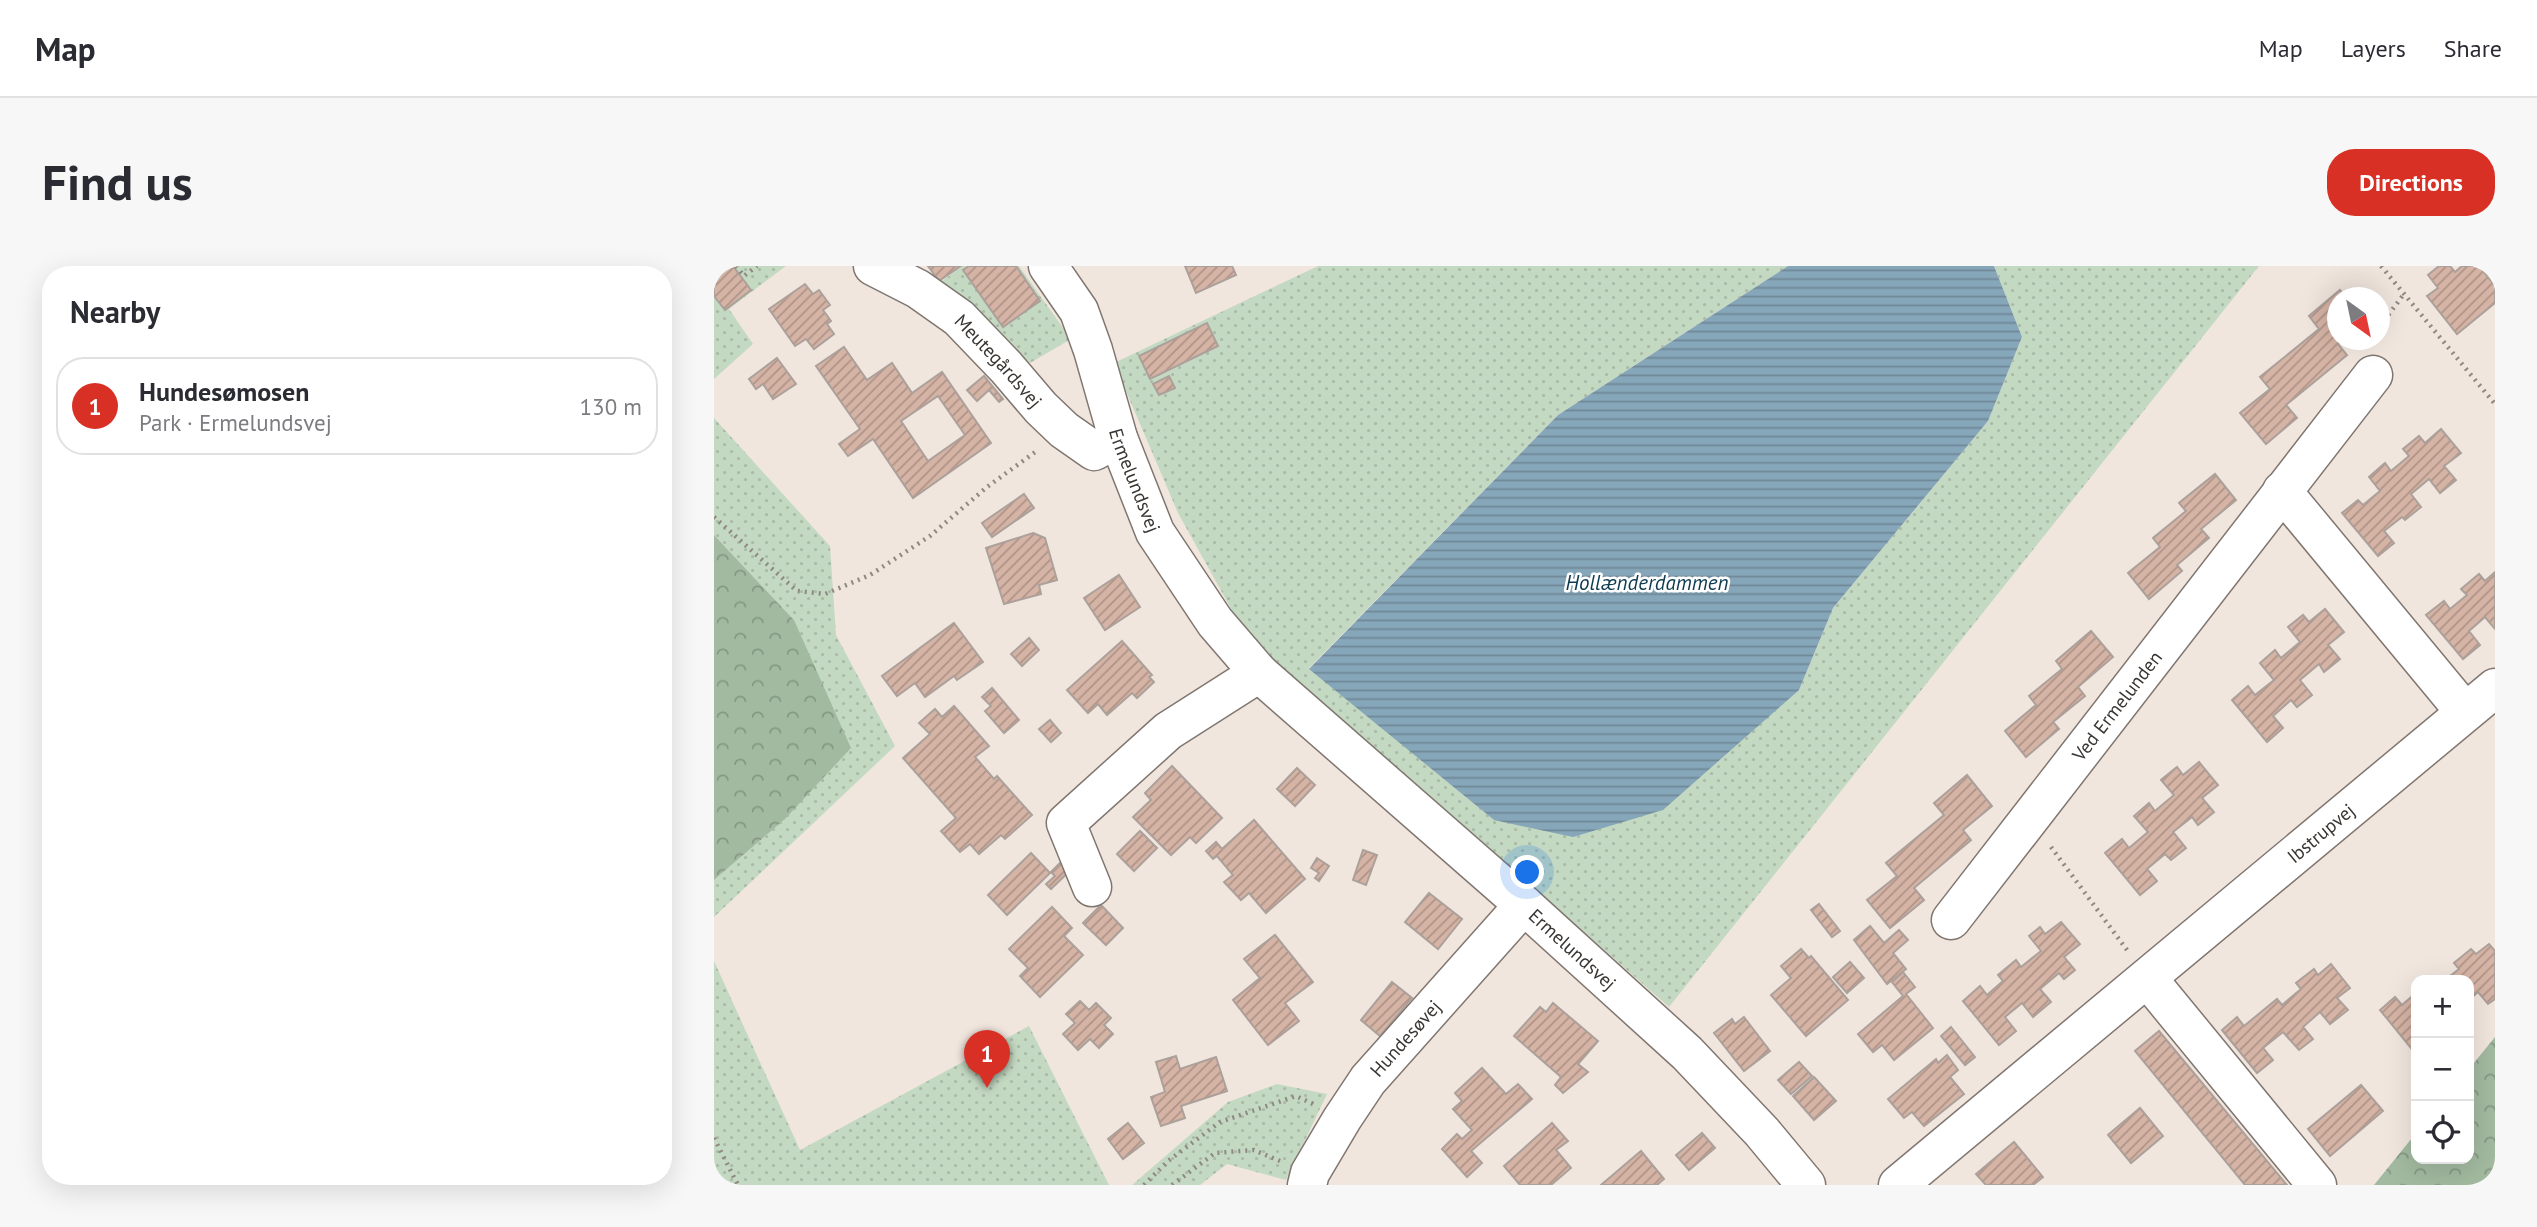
<!DOCTYPE html>
<meta charset="utf-8">
<style>
body{margin:0;font-family:"PT Sans",sans-serif;background:#f7f7f7;color:#2b2b33}
.controls{position:absolute;right:21px;bottom:21px;display:grid;overflow:hidden;border-radius:14px;box-shadow:0 7px 28px #0002}
.controls button{width:63px;height:63px;display:grid;place-items:center;padding:0;border:0;border-bottom:2px solid #e1e1e2;background:#fff;color:#2b2b33;font:35px sans-serif}
.compass{position:absolute;left:1613px;top:21px;width:63px;height:63px;border-radius:50%;background:#fff;box-shadow:0 7px 28px #0002;rotate:147deg}
.you{position:absolute;left:814px;top:607px;width:24px;height:24px;margin:-18px;border:5px solid #fff;border-radius:50%;background:#1a73e8;box-shadow:0 0 0 10px #1a73e833}
.badge{display:grid;place-items:center;width:46px;height:46px;border-radius:50%;background:#d93025;color:#fff;font-size:23px;font-weight:700}
.pin{position:absolute;translate:-50% -58px;filter:drop-shadow(0 2px 4px #0008)}
.pin::after{content:'';position:absolute;top:37px;width:24px;height:21px;background:inherit;clip-path:polygon(0 0,100% 0,50% 100%)}
.list{margin:0;padding:0;list-style:none}
h2{display:flex;justify-content:space-between;align-items:center;height:91px;margin:0;padding:0 28px;font-size:30px}
h2 small{font-size:23px;font-weight:400;color:#7c7c81}
.list li{display:grid;grid-template-columns:46px 1fr auto;gap:21px;align-items:center;box-sizing:border-box;height:98px;margin:0 14px 14px;padding:0 14px;border:2px solid #e1e1e2;border-radius:28px}
.list b{display:block;font-size:26px;white-space:nowrap}
.list p{margin:0;font-size:23px;white-space:nowrap;color:#7c7c81}
.list em{font-size:23px;font-style:normal;color:#7c7c81}
.icon{flex:none;width:38px;height:38px;fill:none;stroke:currentColor;stroke-width:2;stroke-linecap:round;stroke-linejoin:round}
.map{position:relative;flex:none;width:1781px;height:919px;overflow:hidden;border-radius:28px}
header{display:flex;align-items:center;gap:42px;box-sizing:border-box;height:98px;padding:0 35px;background:#fff;border-bottom:2px solid #e1e1e2}
header strong{font-size:33px}
nav{display:flex;gap:38px;margin-inline-start:auto;font-size:24px}
.intro{display:flex;align-items:center;justify-content:space-between;box-sizing:border-box;height:168px;padding:0 42px}
h1{margin:0;font-size:49px}
.button{padding:18px 32px;border-radius:28px;background:#d93025;color:#fff;font-size:24px;font-weight:700}
main{display:flex;gap:42px;padding:0 42px}
aside{flex:1;background:#fff;border-radius:28px;box-shadow:0 7px 28px #0002}
.map>svg:first-child{display:block}
.grass{fill:url(#grass-dots)}
.forest{fill:url(#forest-crowns)}
.water{fill:url(#water-rules)}
.building{fill:url(#building-hatch);stroke:#aca09b;stroke-width:2;fill-rule:evenodd}
.lines{fill:none;stroke-linecap:round;stroke-linejoin:round}
.minor-casing{stroke:#807670;stroke-width:41}
.path{stroke:#8f8883;stroke-width:4.5;stroke-dasharray:2 5;stroke-linecap:butt}
.minor{stroke:#fff;stroke-width:38}
.labels{text-anchor:middle;stroke-width:5;stroke-linejoin:round;paint-order:stroke}
.street-label{font-size:19px;fill:#3a3633;stroke:#fff}
.water-label{font-size:21px;font-style:italic;fill:#0e3b50;stroke:#fff}
</style>
<header>
<strong>Map</strong>
<nav><a>Map</a><a>Layers</a><a>Share</a></nav>
</header>
<div class="intro"><h1>Find us</h1><a class="button">Directions</a></div>
<main>
<aside>
<h2>Nearby<small></small></h2>
<ul class="list">
<li><span class="badge">1</span><div><b>Hundesømosen</b><p>Park · Ermelundsvej</p></div><em>130 m</em></li>
</ul>
</aside>
<div class="map">
<svg width="1781" height="919" viewBox="0 0 1781 919">
<defs>
<pattern id="grass-dots" width="8" height="8" patternUnits="userSpaceOnUse" patternTransform="scale(1.75)"><rect width="8" height="8" fill="#c4d9c2"/><path d="M2 2h.1M6 6h.1" fill="none" stroke="#a9bba7" stroke-width="1.8" stroke-linecap="round"/></pattern>
<pattern id="forest-crowns" width="20" height="18" patternUnits="userSpaceOnUse" patternTransform="scale(1.75)"><rect width="20" height="18" fill="#a2baa0"/><path d="M2 6a3 3 0 1 1 6 0M12 15a3 3 0 1 1 6 0" fill="none" stroke="#859883"/></pattern>
<pattern id="water-rules" width="6" height="5" patternUnits="userSpaceOnUse" patternTransform="scale(1.75)"><rect width="6" height="5" fill="#86a6b9"/><path d="M0 2.5h6" fill="none" stroke="#6f8897"/></pattern>
<pattern id="building-hatch" width="6" height="6" patternUnits="userSpaceOnUse" patternTransform="scale(1.75)"><rect width="6" height="6" fill="#d6b4a5"/><path d="M-1 1l2-2M0 6l6-6M5 7l2-2" fill="none" stroke="#af9387"/></pattern>
</defs>
<rect width="100%" height="100%" fill="#f1e6de"/>
<!-- grass -->
<g class="grass">
<path d="M0,0H72L15,43L39,78L0,113Z"/>
<path d="M249,0H305L357,73L316,97L269,50L222,19Z"/>
<path d="M604,0H1074L844,149L595,402L780,554L1085,424L1119,342L1274,155L1308,71L1280,0H1545L955,741L531,368L464,247L400,97Z"/>
<path d="M0,152L116,280L122,369L181,480L0,651V614L70,554L80,354L0,269Z"/>
<path d="M0,695L86,884L315,760L395,919H0Z"/>
<path d="M563,818L613,828L572,914L513,898L486,919H418L514,836Z"/>
</g>
<!-- forest -->
<g class="forest">
<path d="M0,269L80,354L137,482L70,554L0,614Z"/>
<path d="M1781,771V919H1660L1702,867V893H1755V803Z"/>
</g>
<!-- water -->
<path class="water" d="M1074,0H1280L1308,71L1274,155L1119,342L1085,424L949,544L859,571L780,554L595,403L844,149Z"/>
<!-- building -->
<g class="building">
<path d="M9,0H19L37,24L11,44L0,30V7Z"/>
<path d="M214,0H247L225,15Z"/>
<path d="M255,0H302L326,35L289,61L249,4Z"/>
<path d="M471,0H518L522,9L482,27Z"/>
<path d="M1725,0H1736L1741,6L1748,0H1765L1781,20V37L1743,68L1713,30L1724,22L1714,9Z"/>
<path d="M91,18L99,28L105,24L116,39L109,44L117,55L113,58L120,68L100,83L92,73L81,80L55,43Z"/>
<path d="M1626,24L1632,32H1624V74H1630L1624,78L1633,89L1572,139L1583,152L1552,178L1526,147L1556,123L1546,111L1605,63L1595,50Z"/>
<path d="M493,57L504,80L436,113L425,90Z"/>
<path d="M130,81L153,114L178,97L198,127L228,106L277,177L199,232L159,173L134,190L125,178L146,163L102,100ZM224,130L251,169L214,195L187,155Z"/>
<path d="M63,92L82,118L59,133L49,118L42,123L35,113Z"/>
<path d="M270,110L289,133L285,136L275,124L263,135L253,124Z"/>
<path d="M455,110L461,122L445,129L439,118Z"/>
<path d="M1727,163L1747,187L1730,200L1742,214L1726,227L1715,213L1697,228L1707,241L1691,254L1688,251L1670,265L1680,277L1664,290L1628,247L1644,234L1649,239L1666,225L1655,211L1671,197L1677,205L1695,190L1689,183L1705,170L1711,177Z"/>
<path d="M1501,208L1522,234L1487,263L1495,272L1463,299L1468,305L1435,333L1414,307L1446,281L1439,272L1472,245L1465,237Z"/>
<path d="M310,228L320,242L278,271L268,257Z"/>
<path d="M319,267L331,272L343,314L325,319L327,328L290,338L272,282Z"/>
<path d="M1781,306V363L1771,351L1755,365L1766,379L1749,393L1712,349L1730,335L1736,343L1753,329L1747,323L1765,308L1771,315Z"/>
<path d="M405,309L426,341L391,364L370,332Z"/>
<path d="M1611,343L1630,366L1614,379L1626,393L1610,406L1605,398L1586,414L1598,429L1583,441L1577,434L1559,450L1569,462L1553,476L1518,434L1534,420L1541,429L1560,414L1546,397L1561,384L1567,392L1586,376L1574,361L1589,349L1595,356Z"/>
<path d="M240,357L269,396L243,414L240,410L211,431L201,417L183,430L168,410Z"/>
<path d="M1377,365L1399,391L1364,421L1371,430L1339,456L1345,463L1312,491L1291,465L1322,439L1315,430L1348,403L1342,395Z"/>
<path d="M315,372L325,384L308,400L297,388Z"/>
<path d="M408,375L438,409L435,411L440,416L423,432L418,427L393,449L384,438L374,447L353,424Z"/>
<path d="M278,422L305,454L290,467L271,445L277,440L268,431Z"/>
<path d="M240,440L275,480L261,491L280,513L283,510L318,549L291,573L287,569L265,588L256,578L246,586L227,565L242,552L189,492L216,468L205,457L221,443L228,451Z"/>
<path d="M336,454L347,467L337,476L325,463Z"/>
<path d="M1485,496L1504,519L1488,532L1500,546L1484,559L1478,551L1459,566L1472,582L1457,594L1451,588L1433,603L1443,615L1426,629L1391,587L1408,573L1415,582L1434,566L1420,550L1435,537L1441,545L1460,529L1447,514L1463,501L1469,509Z"/>
<path d="M458,500L508,552L482,577L476,571L457,589L419,551L437,534L431,527Z"/>
<path d="M583,502L601,519L581,540L563,523Z"/>
<path d="M1253,509L1278,540L1249,564L1257,574L1200,622L1210,634L1176,662L1153,634L1183,610L1172,597L1230,549L1220,537Z"/>
<path d="M540,554L591,613L552,647L535,627L527,634L510,616L519,609L503,590L499,593L492,585L502,576L508,583Z"/>
<path d="M426,565L443,582L420,605L403,588Z"/>
<path d="M649,584L663,589L652,619L639,614Z"/>
<path d="M317,587L336,607L293,649L274,629Z"/>
<path d="M356,587L365,596L337,623L332,618L341,610L337,606Z"/>
<path d="M603,592L615,600L605,615L601,612L605,607L597,602Z"/>
<path d="M715,627L748,653L724,683L691,656Z"/>
<path d="M1105,638L1126,665L1118,671L1097,644Z"/>
<path d="M387,639L409,662L392,679L369,657Z"/>
<path d="M338,641L358,662L350,670L369,689L326,731L306,710L314,702L295,683Z"/>
<path d="M1347,656L1366,678L1350,691L1361,704L1350,713L1345,707L1326,723L1337,736L1319,751L1308,737L1291,751L1302,765L1285,779L1249,735L1266,720L1273,729L1289,715L1284,709L1302,694L1307,701L1327,685L1315,670L1326,661L1331,668Z"/>
<path d="M1156,660L1170,677L1185,664L1194,674L1179,687L1192,703L1173,718L1140,674Z"/>
<path d="M561,669L599,716L571,737L585,755L554,779L519,734L546,712L530,693Z"/>
<path d="M1775,678L1781,685V733L1774,738L1764,726L1755,734V714H1731L1745,703L1740,697L1757,683L1762,688Z"/>
<path d="M1087,683L1095,692L1097,690L1134,734L1092,770L1057,729L1077,712L1067,700Z"/>
<path d="M1136,696L1150,712L1133,727L1119,711Z"/>
<path d="M1617,698L1636,722L1623,732L1634,744L1616,758L1606,746L1589,761L1599,773L1585,784L1569,766L1549,782L1559,794L1543,807L1508,764L1523,751L1530,760L1563,733L1568,739L1587,723L1582,717L1600,703L1604,709Z"/>
<path d="M1189,706L1201,721L1192,728L1219,762L1180,794L1168,779L1159,786L1144,768L1189,730L1178,716Z"/>
<path d="M678,716L698,732L666,770L647,754Z"/>
<path d="M1702,727V786L1701,787L1666,744L1681,731L1688,739Z"/>
<path d="M366,735L375,744L382,737L397,752L390,759L399,768L385,782L376,773L364,784L349,768L361,757L352,748Z"/>
<path d="M839,737L884,775L864,798L874,806L849,827L841,819L847,811L800,770L826,741L832,746Z"/>
<path d="M1030,751L1056,785L1030,805L1000,767L1018,753L1021,758Z"/>
<path d="M1237,761L1261,791L1251,799L1227,770Z"/>
<path d="M1445,765L1573,919H1531L1421,785Z"/>
<path d="M1233,789L1244,804L1236,811L1250,828L1210,860L1198,846L1190,852L1174,833L1222,793L1224,797Z"/>
<path d="M462,790L466,803L502,791L513,825L467,840L471,852L447,860L437,831L451,826L442,796Z"/>
<path d="M1085,796L1098,810L1077,828L1064,814Z"/>
<path d="M768,802L792,828L804,818L818,833L757,885L768,897L753,911L728,883L743,868L748,873L758,864L739,843L748,835L741,827Z"/>
<path d="M1100,811L1122,835L1100,854L1079,830Z"/>
<path d="M1647,819L1669,845L1616,890L1594,863Z"/>
<path d="M1426,842L1449,870L1417,897L1394,869Z"/>
<path d="M414,857L430,877L409,893L394,873Z"/>
<path d="M838,857L854,875L842,884L857,902L837,919H806L790,900Z"/>
<path d="M988,867L1001,882L975,904L962,889Z"/>
<path d="M1300,876L1329,911L1319,919H1272L1262,908Z"/>
<path d="M927,885L950,913L943,919H887Z"/>
</g>
<g class="lines">
<!-- minor casing -->
<g class="minor-casing">
<g id="minor">
<path id="s1" d="M159,0L204,23L245,52L292,101L327,142L350,164L380,185L404,172"/>
<path id="s2" d="M334,0L365,45L379,84L404,172L441,266L501,356L545,407L810,639L973,787L1048,866L1092,919"/>
<path d="M1568,225L1751,446"/>
<path d="M378,621L352,557L454,465L545,407"/>
<path id="s3" d="M1237,654L1659,109"/>
<path d="M1434,713L1603,919"/>
<path id="s4" d="M593,919L596,907L628,853L654,814L810,639"/>
<path id="s5" d="M1184,919L1781,422"/>
</g>
</g>
<!-- path -->
<g class="path">
<path d="M22,0L30,10L43,0"/>
<path d="M1667,0L1781,138"/>
<path d="M0,3L4,0"/>
<path d="M1666,60L1690,28"/>
<path d="M0,251L83,325L111,328L156,309L216,270L273,221L324,184"/>
<path d="M1337,581L1413,684"/>
<path d="M0,872L24,919"/>
<path d="M430,919L454,895L506,856L582,830L599,838"/>
<path d="M458,919L501,887L540,884L566,895"/>
</g>
<!-- minor -->
<use href="#minor" class="minor"/>
</g>
<g class="labels">
<!-- street labels -->
<g class="street-label">
<text dy="7" stroke="none"><textPath href="#s1" startOffset="159">Meutegårdsvej</textPath></text>
<text dy="7" stroke="none"><textPath href="#s2" startOffset="233">Ermelundsvej</textPath></text>
<text dy="7" stroke="none"><textPath href="#s3" startOffset="271">Ved Ermelunden</textPath></text>
<text dy="7" stroke="none"><textPath href="#s5" startOffset="550">Ibstrupvej</textPath></text>
<text dy="7" stroke="none"><textPath href="#s2" startOffset="882">Ermelundsvej</textPath></text>
<text dy="7" stroke="none"><textPath href="#s4" startOffset="178">Hundesøvej</textPath></text>
</g>
<!-- water labels -->
<g class="water-label">
<text x="933" y="324">Hollænderdammen</text>
</g>
</g>
</svg>
<div class="controls">
<button>+</button>
<button>−</button>
<button><svg class="icon" aria-label="locate" viewBox="0 0 24 24"><circle cx="12" cy="12" r="6"/><path d="M12 2v4M12 18v4M2 12h4M18 12h4"/></svg></button>
</div>
<svg class="compass" viewBox="-18 -18 36 36"><path d="M0-13l5 13h-10z" fill="#e53935"/><path d="M0 13l5-13h-10z" fill="#7c7c81"/></svg>
<div class="you"></div>
<div class="pin badge" style="left:273px;top:822px">1</div>
</div>
</main>
